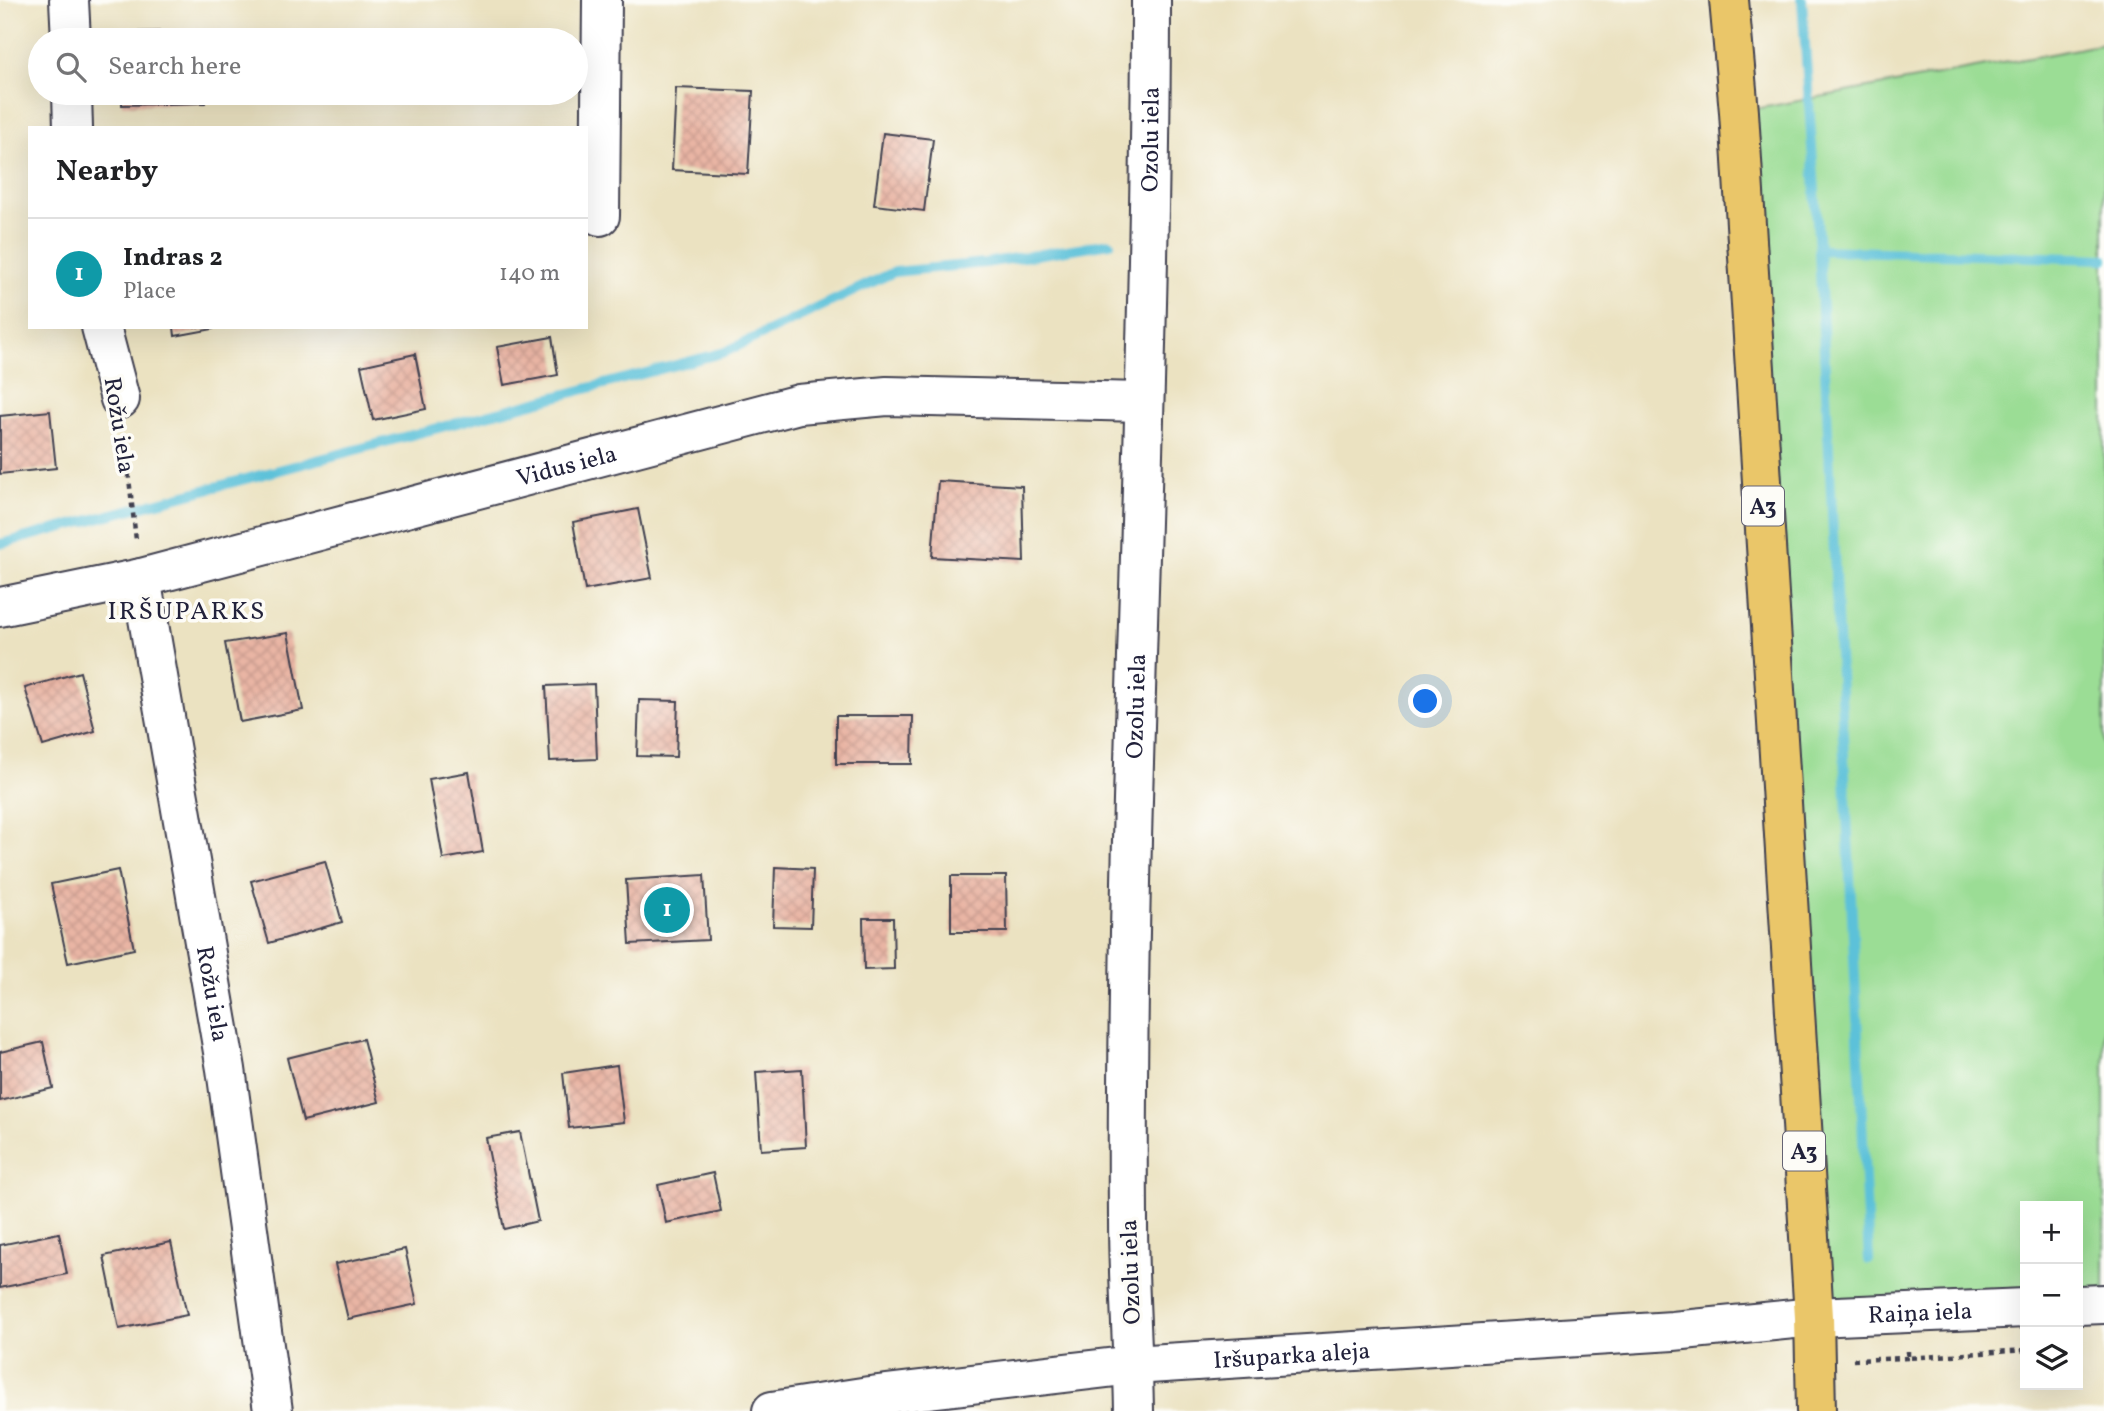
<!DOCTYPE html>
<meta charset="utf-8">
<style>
body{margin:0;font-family:Vollkorn,serif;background:#f2f2f2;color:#202124}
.controls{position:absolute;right:21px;bottom:21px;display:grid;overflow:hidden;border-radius:0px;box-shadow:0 7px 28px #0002}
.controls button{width:63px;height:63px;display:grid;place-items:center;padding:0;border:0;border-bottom:2px solid #e0e0e0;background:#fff;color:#202124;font:35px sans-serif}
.you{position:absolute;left:1426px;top:702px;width:24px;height:24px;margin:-18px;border:5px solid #fff;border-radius:50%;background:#1a73e8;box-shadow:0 0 0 10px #1a73e833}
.badge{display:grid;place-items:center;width:46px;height:46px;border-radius:50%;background:#d1495b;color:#fff;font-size:23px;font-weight:700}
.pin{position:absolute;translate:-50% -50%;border:4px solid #fff;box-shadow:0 2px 7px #0006}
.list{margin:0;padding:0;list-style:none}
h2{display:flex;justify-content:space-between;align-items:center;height:91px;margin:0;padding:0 28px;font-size:30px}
h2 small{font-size:23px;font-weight:400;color:#757577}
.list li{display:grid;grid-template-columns:46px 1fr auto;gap:21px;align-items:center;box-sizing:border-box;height:112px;padding:0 28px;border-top:2px solid #e0e0e0}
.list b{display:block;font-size:26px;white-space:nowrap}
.list p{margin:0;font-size:23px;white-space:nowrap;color:#757577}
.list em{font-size:23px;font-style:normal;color:#757577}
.icon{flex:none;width:38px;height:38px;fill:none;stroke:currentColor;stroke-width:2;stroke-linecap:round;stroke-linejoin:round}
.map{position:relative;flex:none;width:2104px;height:1411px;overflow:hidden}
.search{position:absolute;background:#fff;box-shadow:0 7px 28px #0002;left:28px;top:28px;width:560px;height:77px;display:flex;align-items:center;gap:18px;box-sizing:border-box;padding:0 24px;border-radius:38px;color:#757577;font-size:26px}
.panel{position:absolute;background:#fff;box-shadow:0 7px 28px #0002;left:28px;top:126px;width:560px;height:203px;border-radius:0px}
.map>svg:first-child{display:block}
.green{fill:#9bdd95;stroke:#5e8068;stroke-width:2}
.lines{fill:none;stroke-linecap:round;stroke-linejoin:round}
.stream{stroke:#5bc1d9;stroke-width:10}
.building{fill:url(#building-cross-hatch)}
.minor-casing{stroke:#403f4f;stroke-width:42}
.highway-casing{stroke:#403f4f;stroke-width:42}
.path{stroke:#403f4f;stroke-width:4.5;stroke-dasharray:5 5;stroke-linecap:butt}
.minor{stroke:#fff;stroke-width:38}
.highway{stroke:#eac669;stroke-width:38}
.labels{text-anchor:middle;stroke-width:7;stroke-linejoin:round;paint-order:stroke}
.shield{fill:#fdfcf7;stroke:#646373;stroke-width:2}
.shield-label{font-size:23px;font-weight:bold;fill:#22223b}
.street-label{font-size:24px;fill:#22223b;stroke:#fdfcf7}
.neighbourhood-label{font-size:26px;letter-spacing:2px;fill:#22223b;stroke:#fdfcf7}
</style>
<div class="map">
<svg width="2104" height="1411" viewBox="0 0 2104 1411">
<defs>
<pattern id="building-cross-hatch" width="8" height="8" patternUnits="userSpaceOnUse" patternTransform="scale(1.75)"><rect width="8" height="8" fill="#e9b5a4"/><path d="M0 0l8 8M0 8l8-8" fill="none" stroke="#c89b8e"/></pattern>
</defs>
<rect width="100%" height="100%" fill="#fdfcf7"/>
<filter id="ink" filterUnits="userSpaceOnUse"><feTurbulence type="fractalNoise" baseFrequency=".0143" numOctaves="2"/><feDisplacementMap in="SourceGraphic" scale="14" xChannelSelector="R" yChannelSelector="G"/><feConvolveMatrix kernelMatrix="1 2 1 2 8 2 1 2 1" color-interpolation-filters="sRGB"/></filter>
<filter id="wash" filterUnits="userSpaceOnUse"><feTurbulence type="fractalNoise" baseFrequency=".00686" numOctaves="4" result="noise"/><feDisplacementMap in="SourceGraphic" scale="28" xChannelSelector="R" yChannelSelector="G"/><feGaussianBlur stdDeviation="1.57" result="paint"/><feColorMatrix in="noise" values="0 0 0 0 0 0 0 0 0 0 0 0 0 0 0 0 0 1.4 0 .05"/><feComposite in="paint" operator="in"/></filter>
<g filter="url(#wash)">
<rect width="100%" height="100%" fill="#ebe2c1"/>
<!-- green -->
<path class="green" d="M2104,44V1304L2078,1305V1206H2025V1308L1814,1317L1739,112Z"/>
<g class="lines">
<!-- stream -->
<g class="stream">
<path d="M1802,0L1819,250L1869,1260"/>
<path d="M1819,250L2104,259"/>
<path d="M0,544L725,352L894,272L985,263L1110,243"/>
</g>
</g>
<g id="blocks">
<!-- building -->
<g class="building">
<path d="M204,31V40H122V32Z"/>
<path d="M676,88L753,91L748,174L672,170Z"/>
<path d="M122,93H205V103L122,105Z"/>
<path d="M883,133L933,139L924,211L874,205Z"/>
<path d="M174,327H213V329L175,336Z"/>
<path d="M552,337L558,375L504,385L497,347Z"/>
<path d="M415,354L426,409L373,420L361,366Z"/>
<path d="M50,411L56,468L0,474V416Z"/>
<path d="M938,481L1022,486L1024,562L932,557Z"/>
<path d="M638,509L652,578L585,590L573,522Z"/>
<path d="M288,633L303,710L240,722L225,643Z"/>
<path d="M80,672L95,731L43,746L25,688Z"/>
<path d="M594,684L597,759L550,761L546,686Z"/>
<path d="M639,700L678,701L676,757L637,756Z"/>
<path d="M836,716H913L912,764H836Z"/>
<path d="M469,772L483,852L443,859L429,779Z"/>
<path d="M325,861L342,922L269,943L251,881Z"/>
<path d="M775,867L813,869L811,927L773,926Z"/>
<path d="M118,870L134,949L68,963L51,884Z"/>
<path d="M704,875L708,940L630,944L626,880Z"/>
<path d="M951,876H1006L1007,932H951Z"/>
<path d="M863,918H893L894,969L864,970Z"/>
<path d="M363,1039L379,1102L303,1121L287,1058Z"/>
<path d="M43,1042L53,1088L0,1101V1052Z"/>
<path d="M617,1065L624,1122L569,1128L563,1073Z"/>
<path d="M802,1069L806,1147L761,1150L756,1072Z"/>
<path d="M520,1132L538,1221L504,1229L486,1138Z"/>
<path d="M713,1173L721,1211L666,1223L658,1185Z"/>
<path d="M59,1233L67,1274L0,1288V1245Z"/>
<path d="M171,1242L187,1315L119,1329L104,1256Z"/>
<path d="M405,1249L417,1304L348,1319L335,1264Z"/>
</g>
</g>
</g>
<g filter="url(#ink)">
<use href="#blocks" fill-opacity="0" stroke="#403f4f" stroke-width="2"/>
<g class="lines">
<!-- minor casing -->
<g class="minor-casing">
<g id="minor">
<path d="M69,0L71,40"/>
<path d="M72,93L73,128"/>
<path d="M600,216L602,0"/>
<path d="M101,327L120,399"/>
<path id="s1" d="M141,578L226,1069L273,1411"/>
<path id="s2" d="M0,607L141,578L799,404L887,396L1142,402"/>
<path d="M2078,1305L2104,1304"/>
<path id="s3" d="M772,1411L869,1396L1133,1365L1673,1331L1814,1317L2025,1308"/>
<path id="s4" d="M1134,1411C1133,1347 1128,1283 1128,1220C1125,813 1151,407 1151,0"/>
</g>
</g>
<!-- highway casing -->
<g class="highway-casing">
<path id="highway" d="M1729,0L1739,112L1814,1317L1816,1411"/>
</g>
<!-- path -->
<g class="path">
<path d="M124,434L136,540"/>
<path d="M1908,1351V1358L2025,1350"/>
<path d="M1853,1360L1908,1358"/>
</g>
<!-- minor -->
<use href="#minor" class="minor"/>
<!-- highway -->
<use href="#highway" class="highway"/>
</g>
</g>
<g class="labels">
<!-- shield labels -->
<g class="shield">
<rect x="1742" y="486.5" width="42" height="39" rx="5"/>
<rect x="1783" y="1131.5" width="42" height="39" rx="5"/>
</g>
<g class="shield-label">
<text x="1763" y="514">A3</text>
<text x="1804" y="1159">A3</text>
</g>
<!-- street labels -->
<g class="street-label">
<text dy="8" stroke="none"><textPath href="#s4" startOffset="1272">Ozolu iela</textPath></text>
<text transform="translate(120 425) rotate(81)" y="8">Rožu iela</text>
<text dy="8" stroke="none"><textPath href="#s2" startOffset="584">Vidus iela</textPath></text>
<text dy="8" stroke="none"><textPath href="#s4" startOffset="705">Ozolu iela</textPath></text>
<text dy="8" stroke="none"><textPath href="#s1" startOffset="422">Rožu iela</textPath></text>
<text transform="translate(1130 1272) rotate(-92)" y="8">Ozolu iela</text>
<text dy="8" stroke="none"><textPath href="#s3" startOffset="1153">Raiņa iela</textPath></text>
<text dy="8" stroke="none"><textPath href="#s3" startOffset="523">Iršuparka aleja</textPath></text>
</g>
<!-- neighbourhood labels -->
<g class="neighbourhood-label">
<text x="187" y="619">IRŠUPARKS</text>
</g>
</g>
</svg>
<div class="controls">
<button>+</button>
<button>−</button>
<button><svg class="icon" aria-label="layers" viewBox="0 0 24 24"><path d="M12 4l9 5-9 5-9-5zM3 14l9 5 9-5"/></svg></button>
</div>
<div class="you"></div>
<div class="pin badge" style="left:667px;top:910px;background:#0f9aa8">1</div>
<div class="search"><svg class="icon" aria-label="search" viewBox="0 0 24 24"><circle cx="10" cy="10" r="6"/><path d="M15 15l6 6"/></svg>Search here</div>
<section class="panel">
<h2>Nearby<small></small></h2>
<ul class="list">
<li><span class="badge" style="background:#0f9aa8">1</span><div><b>Indras 2</b><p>Place</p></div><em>140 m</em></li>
</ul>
</section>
</div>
